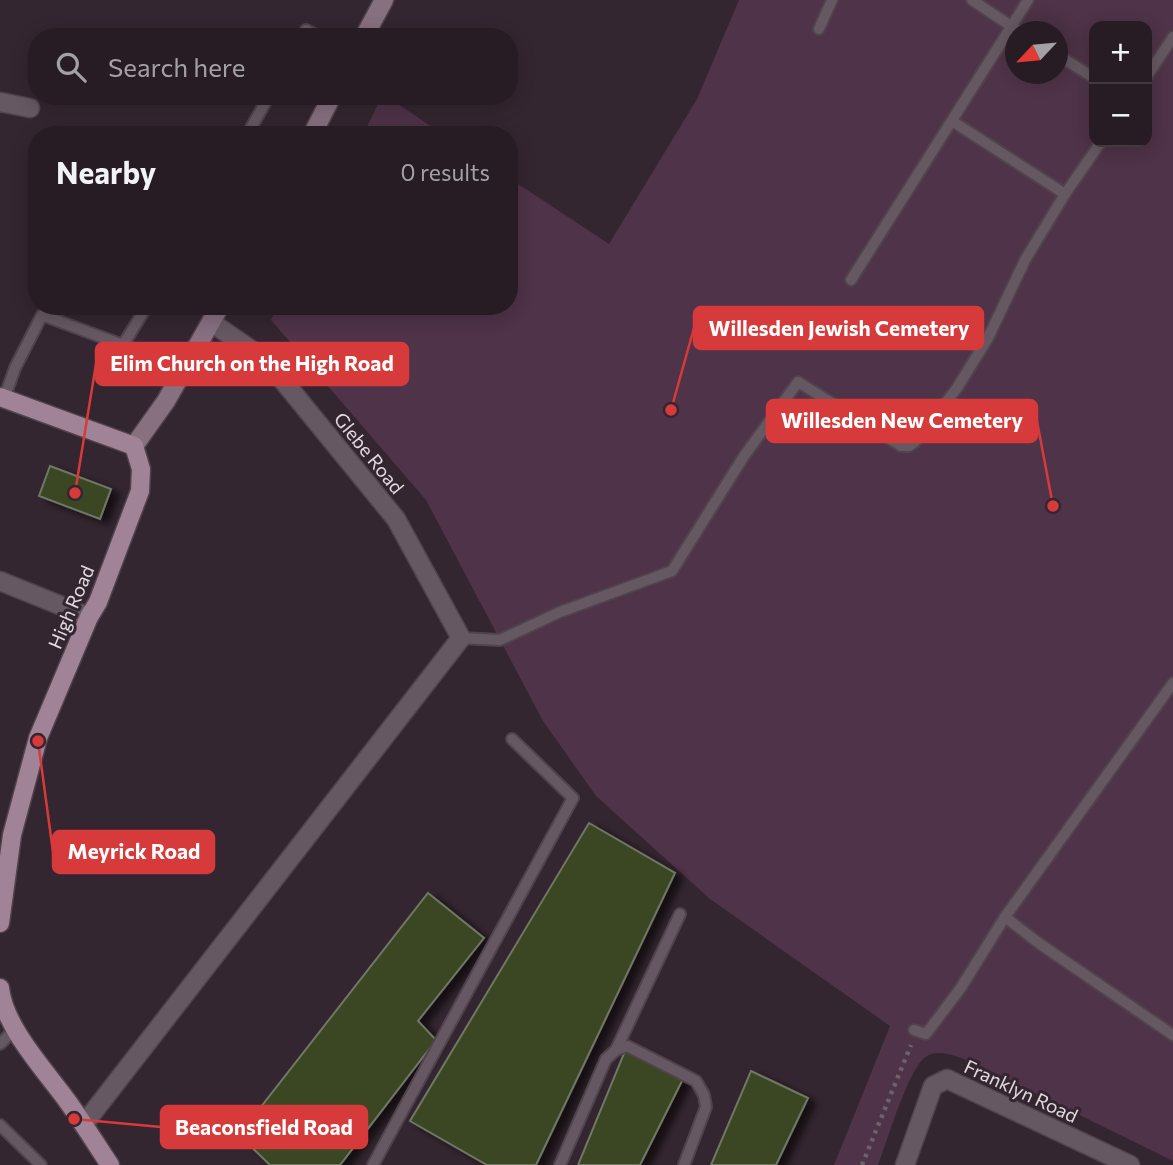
<!DOCTYPE html>
<meta charset="utf-8">
<style>
body{margin:0;font-family:Commissioner,sans-serif;background:#2f252c;color:#f1f3f6}
.controls{position:absolute;right:21px;top:21px;display:grid;overflow:hidden;border-radius:14px;box-shadow:0 4px 18px #0003}
.controls button{width:63px;height:63px;display:grid;place-items:center;padding:0;border:0;border-bottom:2px solid #433a41;background:#271c24;color:#f1f3f6;font:35px sans-serif}
.compass{position:absolute;left:1005px;top:21px;width:63px;height:63px;border-radius:50%;background:#271c24;box-shadow:0 4px 18px #0003;rotate:244deg}
.list{margin:0;padding:0;list-style:none}
h2{display:flex;justify-content:space-between;align-items:center;height:91px;margin:0;padding:0 28px;font-size:30px}
h2 small{font-size:23px;font-weight:400;color:#a4a1a6}
.icon{flex:none;width:38px;height:38px;fill:none;stroke:currentColor;stroke-width:2;stroke-linecap:round;stroke-linejoin:round}
.map{position:relative;flex:none;width:1173px;height:1165px;overflow:hidden}
.search{position:absolute;background:#271c24;box-shadow:0 4px 18px #0003;left:28px;top:28px;width:490px;height:77px;display:flex;align-items:center;gap:18px;box-sizing:border-box;padding:0 24px;border-radius:28px;color:#a4a1a6;font-size:26px}
.panel{position:absolute;background:#271c24;box-shadow:0 4px 18px #0003;left:28px;top:126px;width:490px;height:189px;border-radius:28px}
.map>svg:first-child{display:block}
.green{fill:#4f3348;fill-rule:evenodd}
.building{fill:#3a4624;stroke:#707765;stroke-width:2;filter:url(#shadow)}
.lines{fill:none;stroke-linecap:round;stroke-linejoin:round}
.lane-casing{stroke:#50434c;stroke-width:14}
.street-casing{stroke:#50434c;stroke-width:21}
.secondary-casing{stroke:#50434c;stroke-width:21}
.primary-casing{stroke:#50434c;stroke-width:21}
.path{stroke:#6d616a;stroke-width:4.5;stroke-dasharray:3.5 5;stroke-linecap:butt}
.lane{stroke:#665862;stroke-width:10}
.street{stroke:#665862;stroke-width:18}
.secondary{stroke:#877080;stroke-width:18}
.primary{stroke:#a18398;stroke-width:18}
.labels{text-anchor:middle;stroke-width:6;stroke-linejoin:round;paint-order:stroke}
.street-label{font-size:19px;fill:#e3d9e0;stroke:#342630}
.leader{fill:none;stroke:#d73a3a;stroke-width:2.5}
.callout-dot{fill:#d73a3a;stroke:#342630;stroke-width:2.5}
.callout{fill:#d73a3a;stroke:#d73a3a;stroke-width:2.5}
.callout-label{font-size:21px;text-anchor:middle;font-weight:bold;fill:#fff}
</style>
<div class="map">
<svg width="1173" height="1165" viewBox="0 0 1173 1165">
<defs>
<filter id="shadow"><feDropShadow dx="8" dy="4.5" stdDeviation="3.5" flood-color="#0009"/></filter>
</defs>
<rect width="100%" height="100%" fill="#342630"/>
<!-- green -->
<g class="green">
<path d="M739,0H1173V1161L972,1062C958,1057 937,1047 924,1058C907,1073 887,1142 878,1165H834L890,1026L710,899L596,796L543,721L426,500L271,320L277,306H509V178L609,244L697,99ZM1094,26H1147V142H1094ZM1016,32H1058V74H1016Z"/>
<path d="M382,96H386L444,135H363Z"/>
</g>
<!-- building -->
<g class="building">
<path d="M50,466L111,489L100,519L39,496Z"/>
<path d="M589,823L675,873L536,1165H487L410,1121Z"/>
<path d="M428,893L484,938L418,1021L436,1040L340,1165H270L239,1135Z"/>
<path d="M625,1051L684,1077L640,1165H578Z"/>
<path d="M751,1071L808,1098L776,1165H711Z"/>
</g>
<g class="lines">
<!-- lane casing -->
<g class="lane-casing">
<g id="lane">
<path d="M972,0L1020,32"/>
<path d="M819,29L832,0"/>
<path d="M302,37L306,30L320,37"/>
<path d="M1058,55L1094,78"/>
<path d="M1147,76L1173,37"/>
<path d="M952,121L1065,194L1101,142"/>
<path d="M247,135L269,96"/>
<path d="M851,280L1028,0"/>
<path d="M4,399L15,368L42,315L123,345L147,306"/>
<path d="M461,638L500,640L560,612L672,571L744,456L798,382L901,446H909L915,442L957,388L988,338L1025,260L1065,194"/>
<path d="M1005,917L1173,683"/>
<path d="M914,1030L926,1034L960,989L1005,917L1040,944L1173,1035"/>
<path d="M0,1044L15,1029"/>
<path d="M616,1050L680,914"/>
<path d="M0,1125L41,1165"/>
<path d="M373,1165L573,798L512,739"/>
<path d="M560,1165L606,1059L616,1050L627,1046L696,1081L704,1095L706,1107L684,1165"/>
</g>
</g>
<!-- street casing -->
<g class="street-casing">
<g id="street">
<path d="M0,102L30,108"/>
<path d="M0,581L89,617"/>
<path d="M84,1124L461,638L396,519L267,361L211,322"/>
<path d="M905,1165L933,1086L947,1079L1130,1165"/>
</g>
</g>
<!-- secondary casing -->
<g class="secondary-casing">
<g id="secondary">
<path d="M364,37L384,0"/>
<path d="M312,135L332,96"/>
<path d="M134,446L166,401L220,306"/>
</g>
</g>
<!-- primary casing -->
<g class="primary-casing">
<g id="primary">
<path d="M0,397L134,446L141,469L140,491L98,602L89,617L38,738L12,835L0,923"/>
<path d="M0,988C4,1027 45,1070 68,1102C83,1123 96,1144 110,1165"/>
</g>
</g>
<!-- path -->
<path class="path" d="M862,1165L911,1045"/>
<!-- lane -->
<use href="#lane" class="lane"/>
<!-- street -->
<use href="#street" class="street"/>
<!-- secondary -->
<use href="#secondary" class="secondary"/>
<!-- primary -->
<use href="#primary" class="primary"/>
</g>
<g class="labels">
<!-- street labels -->
<g class="street-label">
<text transform="translate(369 453) rotate(51)" y="7">Glebe Road</text>
<text transform="translate(71 607) rotate(-67)" y="7">High Road</text>
<text transform="translate(1021 1091) rotate(25)" y="7">Franklyn Road</text>
</g>
</g>
<!-- callouts -->
<path class="leader" d="M671 410L694 328M75 493L96 364M1053 506L1037 421M38 741L53 852M74 1119L161 1127"/>
<g class="callout-dot">
<circle cx="671" cy="410" r="7"/>
<circle cx="75" cy="493" r="7"/>
<circle cx="1053" cy="506" r="7"/>
<circle cx="38" cy="741" r="7"/>
<circle cx="74" cy="1119" r="7"/>
</g>
<g class="callout">
<rect x="694" y="307" width="289" height="42" rx="7"/>
<rect x="96" y="343" width="312" height="42" rx="7"/>
<rect x="767" y="400" width="270" height="42" rx="7"/>
<rect x="53" y="831" width="161" height="42" rx="7"/>
<rect x="161" y="1106" width="206" height="42" rx="7"/>
</g>
<g class="callout-label">
<text x="839" y="336">Willesden Jewish Cemetery</text>
<text x="252" y="371">Elim Church on the High Road</text>
<text x="902" y="428">Willesden New Cemetery</text>
<text x="134" y="859">Meyrick Road</text>
<text x="264" y="1135">Beaconsfield Road</text>
</g>
</svg>
<div class="controls">
<button>+</button>
<button>−</button>
</div>
<svg class="compass" viewBox="-18 -18 36 36"><path d="M0-13l5 13h-10z" fill="#e53935"/><path d="M0 13l5-13h-10z" fill="#a4a1a6"/></svg>
<div class="search"><svg class="icon" aria-label="search" viewBox="0 0 24 24"><circle cx="10" cy="10" r="6"/><path d="M15 15l6 6"/></svg>Search here</div>
<section class="panel">
<h2>Nearby<small>0 results</small></h2>
<ul class="list">
</ul>
</section>
</div>
